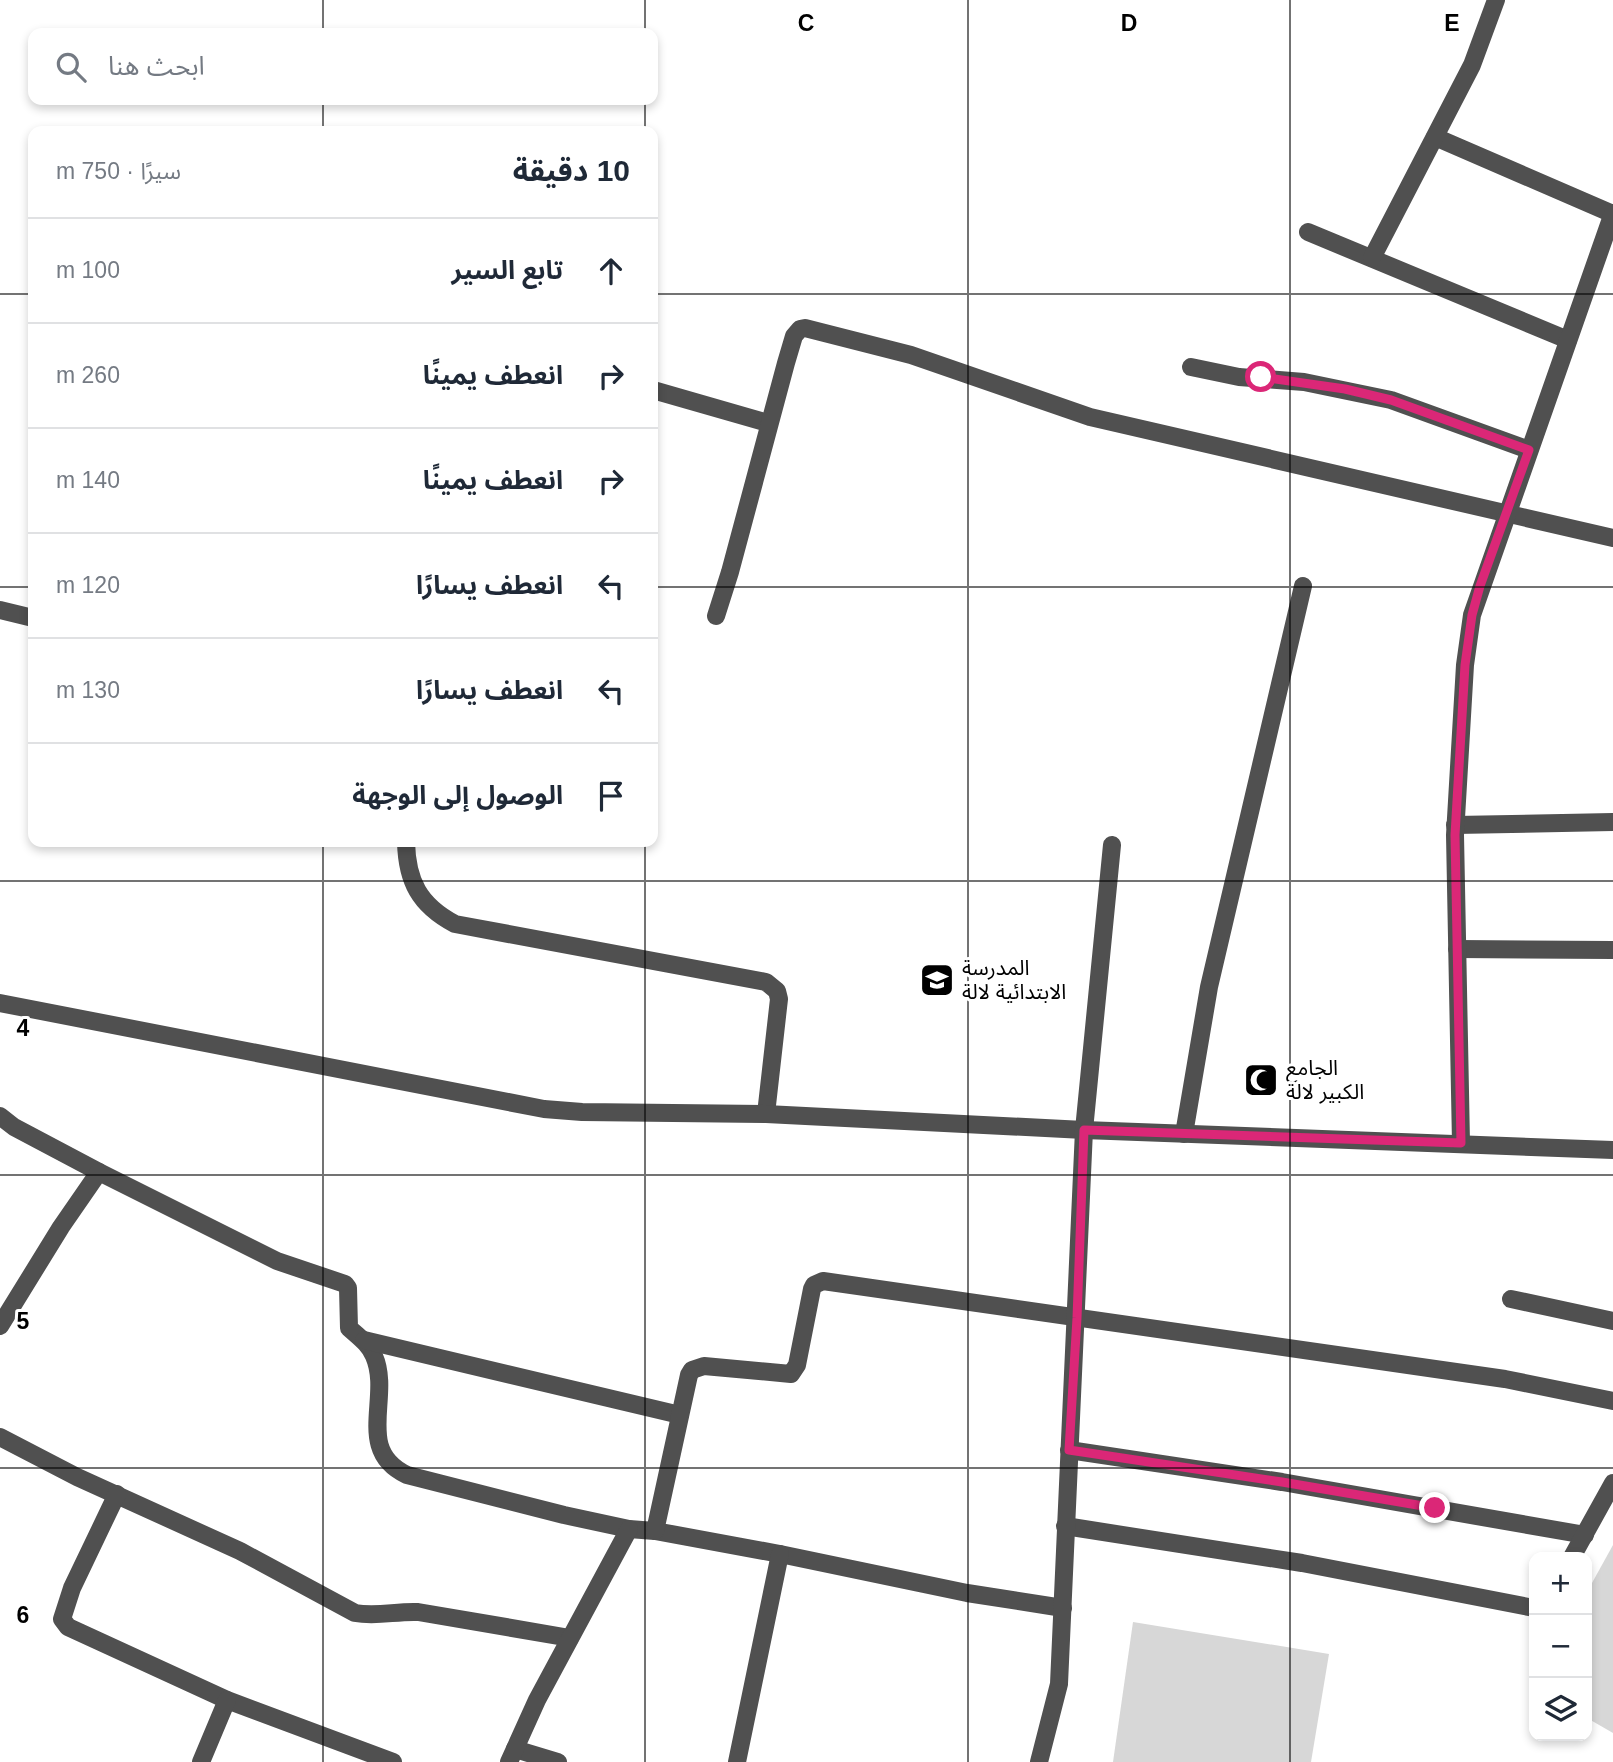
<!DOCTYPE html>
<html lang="ar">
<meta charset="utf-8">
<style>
body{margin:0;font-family:Helvetica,"Noto Sans Arabic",sans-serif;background:#f6f6f7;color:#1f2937;direction:rtl}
.controls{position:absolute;right:21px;bottom:21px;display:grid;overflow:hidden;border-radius:14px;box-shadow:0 4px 10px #0003}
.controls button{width:63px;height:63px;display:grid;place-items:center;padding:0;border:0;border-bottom:2px solid #e0e1e3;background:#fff;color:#1f2937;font:35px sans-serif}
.stop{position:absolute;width:21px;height:21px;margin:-16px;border:5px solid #db2777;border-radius:50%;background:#fff}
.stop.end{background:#db2777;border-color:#fff;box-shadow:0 2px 7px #0008}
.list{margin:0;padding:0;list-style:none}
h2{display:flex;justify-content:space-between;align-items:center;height:91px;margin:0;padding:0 28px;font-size:30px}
h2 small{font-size:23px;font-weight:400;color:#747a83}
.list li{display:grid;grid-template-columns:46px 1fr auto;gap:21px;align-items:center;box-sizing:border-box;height:105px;padding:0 28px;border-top:2px solid #e0e1e3}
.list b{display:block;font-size:26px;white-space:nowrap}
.list em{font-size:23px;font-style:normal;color:#747a83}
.icon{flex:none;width:38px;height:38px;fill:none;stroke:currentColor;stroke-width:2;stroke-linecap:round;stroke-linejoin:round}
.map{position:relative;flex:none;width:1613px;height:1762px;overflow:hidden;direction:ltr}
.search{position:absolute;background:#fff;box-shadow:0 4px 10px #0003;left:28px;top:28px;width:630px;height:77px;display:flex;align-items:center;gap:18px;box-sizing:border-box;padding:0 24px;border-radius:14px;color:#747a83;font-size:26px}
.panel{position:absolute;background:#fff;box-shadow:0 4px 10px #0003;left:28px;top:126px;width:630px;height:721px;border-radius:14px;direction:rtl}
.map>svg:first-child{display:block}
.green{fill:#d7d7d7}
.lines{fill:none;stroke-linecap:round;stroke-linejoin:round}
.minor{stroke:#505050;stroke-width:18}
.route{stroke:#db2777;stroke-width:9}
.grid{fill:none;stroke:#000;stroke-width:2;stroke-opacity:0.55}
.labels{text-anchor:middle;stroke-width:6;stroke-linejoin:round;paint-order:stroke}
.poi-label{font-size:21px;fill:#000;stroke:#fff;text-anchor:start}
.grid-label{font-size:23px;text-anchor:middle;font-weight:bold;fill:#000;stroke:#fff;stroke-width:6;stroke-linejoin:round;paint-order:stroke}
</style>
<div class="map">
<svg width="1613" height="1762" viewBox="0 0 1613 1762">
<rect width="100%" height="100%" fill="#fff"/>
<!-- green -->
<g class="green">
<path d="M1613,1545V1733L1587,1718V1592Z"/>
<path d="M1133,1622L1329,1654L1311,1762H1113Z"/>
</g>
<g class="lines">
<!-- minor -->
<g class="minor">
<path d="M1435,137L1613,214"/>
<path d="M1308,232L1568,340"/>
<path d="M1372,258L1472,65L1496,0"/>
<path d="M1191,367L1239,377L1304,382L1391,400L1529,450"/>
<path d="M653,390L768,423"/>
<path d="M0,610L33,618"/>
<path d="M716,616L730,572L786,363L794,336L800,329L805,328L911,355L1090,417L1613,538"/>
<path d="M1455,825L1613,822"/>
<path d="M406,842C407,881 419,905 455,924L766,982L777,991L779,999L766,1114"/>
<path d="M1457,949L1613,950"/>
<path d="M0,1003L544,1109L582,1112L766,1114L1084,1130L1613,1150"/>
<path d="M0,1116L14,1127L99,1172"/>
<path d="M1184,1134L1209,987L1303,586"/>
<path d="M1461,1143L1455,835L1465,665L1472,615L1613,213"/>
<path d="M1511,1299L1613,1321"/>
<path d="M0,1326L61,1227L99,1172L277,1261L345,1284L348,1288L349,1328C359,1337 369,1344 374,1356C392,1397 354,1450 407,1475L564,1515L629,1529L655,1531L780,1554L967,1593L1063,1608"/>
<path d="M364,1340L680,1415"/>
<path d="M0,1437L77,1477L240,1551L355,1613C377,1617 396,1611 418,1612L570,1638"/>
<path d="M1069,1450L1282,1482L1585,1535"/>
<path d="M117,1494L72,1588L62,1619L68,1627L227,1700L393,1762"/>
<path d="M1065,1526L1302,1563L1534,1608"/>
<path d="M655,1531L689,1375L692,1370L704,1366L791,1374L797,1365L812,1289L814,1285L823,1281L1505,1379L1613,1401"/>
<path d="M1572,1557L1613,1483"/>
<path d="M515,1749L558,1762"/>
<path d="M201,1762L227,1700"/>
<path d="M509,1762L537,1700L629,1529"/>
<path d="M737,1762L780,1554"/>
<path d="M1039,1762L1059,1684L1084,1130L1112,845"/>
</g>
</g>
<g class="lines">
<!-- route -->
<path class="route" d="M1261,377L1345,389L1391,400L1529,450L1480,586L1472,615L1465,665L1455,835L1461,1143L1084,1130L1077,1318L1069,1450L1282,1482L1435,1508"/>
</g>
<!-- grid -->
<path class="grid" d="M323,0V33M645,0V33M968,0V1762M1290,0V1762M323,100V131M645,100V131M0,294H33M653,294H1613M0,587H33M653,587H1613M323,842V1762M645,842V1762M0,881H1613M0,1175H1613M0,1468H1613"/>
<!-- icons -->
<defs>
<g id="school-square" transform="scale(1.75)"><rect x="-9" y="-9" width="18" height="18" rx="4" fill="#000" stroke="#fff"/><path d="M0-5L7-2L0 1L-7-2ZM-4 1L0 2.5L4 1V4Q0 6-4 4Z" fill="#fff"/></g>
<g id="mosque-square" transform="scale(1.75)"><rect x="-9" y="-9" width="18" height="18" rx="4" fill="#000" stroke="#fff"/><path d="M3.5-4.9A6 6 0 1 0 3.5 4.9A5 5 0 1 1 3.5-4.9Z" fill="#fff"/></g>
</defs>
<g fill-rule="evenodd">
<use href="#school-square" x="937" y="980"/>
<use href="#mosque-square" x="1261" y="1080"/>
</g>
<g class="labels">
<!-- poi labels -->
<g class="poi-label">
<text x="962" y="975">المدرسة<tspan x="962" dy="24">الابتدائية لالة</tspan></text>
<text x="1286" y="1075">الجامع<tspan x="1286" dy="24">الكبير لالة</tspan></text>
</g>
</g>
<g class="grid-label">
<text x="806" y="31">C</text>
<text x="1129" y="31">D</text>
<text x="1452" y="31">E</text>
<text x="23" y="1036">4</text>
<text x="23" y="1329">5</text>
<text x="23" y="1623">6</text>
</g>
</svg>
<div class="controls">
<button>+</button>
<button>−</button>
<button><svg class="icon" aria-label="layers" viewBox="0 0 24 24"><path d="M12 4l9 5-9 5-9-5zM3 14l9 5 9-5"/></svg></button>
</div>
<div class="stop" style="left:1261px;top:377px"></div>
<div class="stop end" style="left:1435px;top:1508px"></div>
<div class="search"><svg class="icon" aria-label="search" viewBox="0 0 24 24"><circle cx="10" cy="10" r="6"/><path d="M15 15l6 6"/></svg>ابحث هنا</div>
<section class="panel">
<h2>10 دقيقة<small>سيرًا · 750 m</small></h2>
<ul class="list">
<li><svg class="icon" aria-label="ahead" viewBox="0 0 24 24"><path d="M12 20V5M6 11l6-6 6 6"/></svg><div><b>تابع السير</b></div><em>100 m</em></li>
<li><svg class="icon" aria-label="right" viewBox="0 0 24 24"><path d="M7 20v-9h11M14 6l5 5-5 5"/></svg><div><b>انعطف يمينًا</b></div><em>260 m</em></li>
<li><svg class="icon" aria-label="right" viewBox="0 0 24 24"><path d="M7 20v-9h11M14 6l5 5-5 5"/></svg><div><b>انعطف يمينًا</b></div><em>140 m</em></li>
<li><svg class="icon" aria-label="left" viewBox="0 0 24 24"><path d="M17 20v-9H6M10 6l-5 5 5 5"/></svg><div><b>انعطف يسارًا</b></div><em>120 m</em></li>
<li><svg class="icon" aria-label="left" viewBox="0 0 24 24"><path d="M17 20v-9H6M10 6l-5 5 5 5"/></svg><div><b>انعطف يسارًا</b></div><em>130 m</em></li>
<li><svg class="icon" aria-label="arrive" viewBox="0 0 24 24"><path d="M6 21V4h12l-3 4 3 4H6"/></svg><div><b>الوصول إلى الوجهة</b></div></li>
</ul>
</section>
</div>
